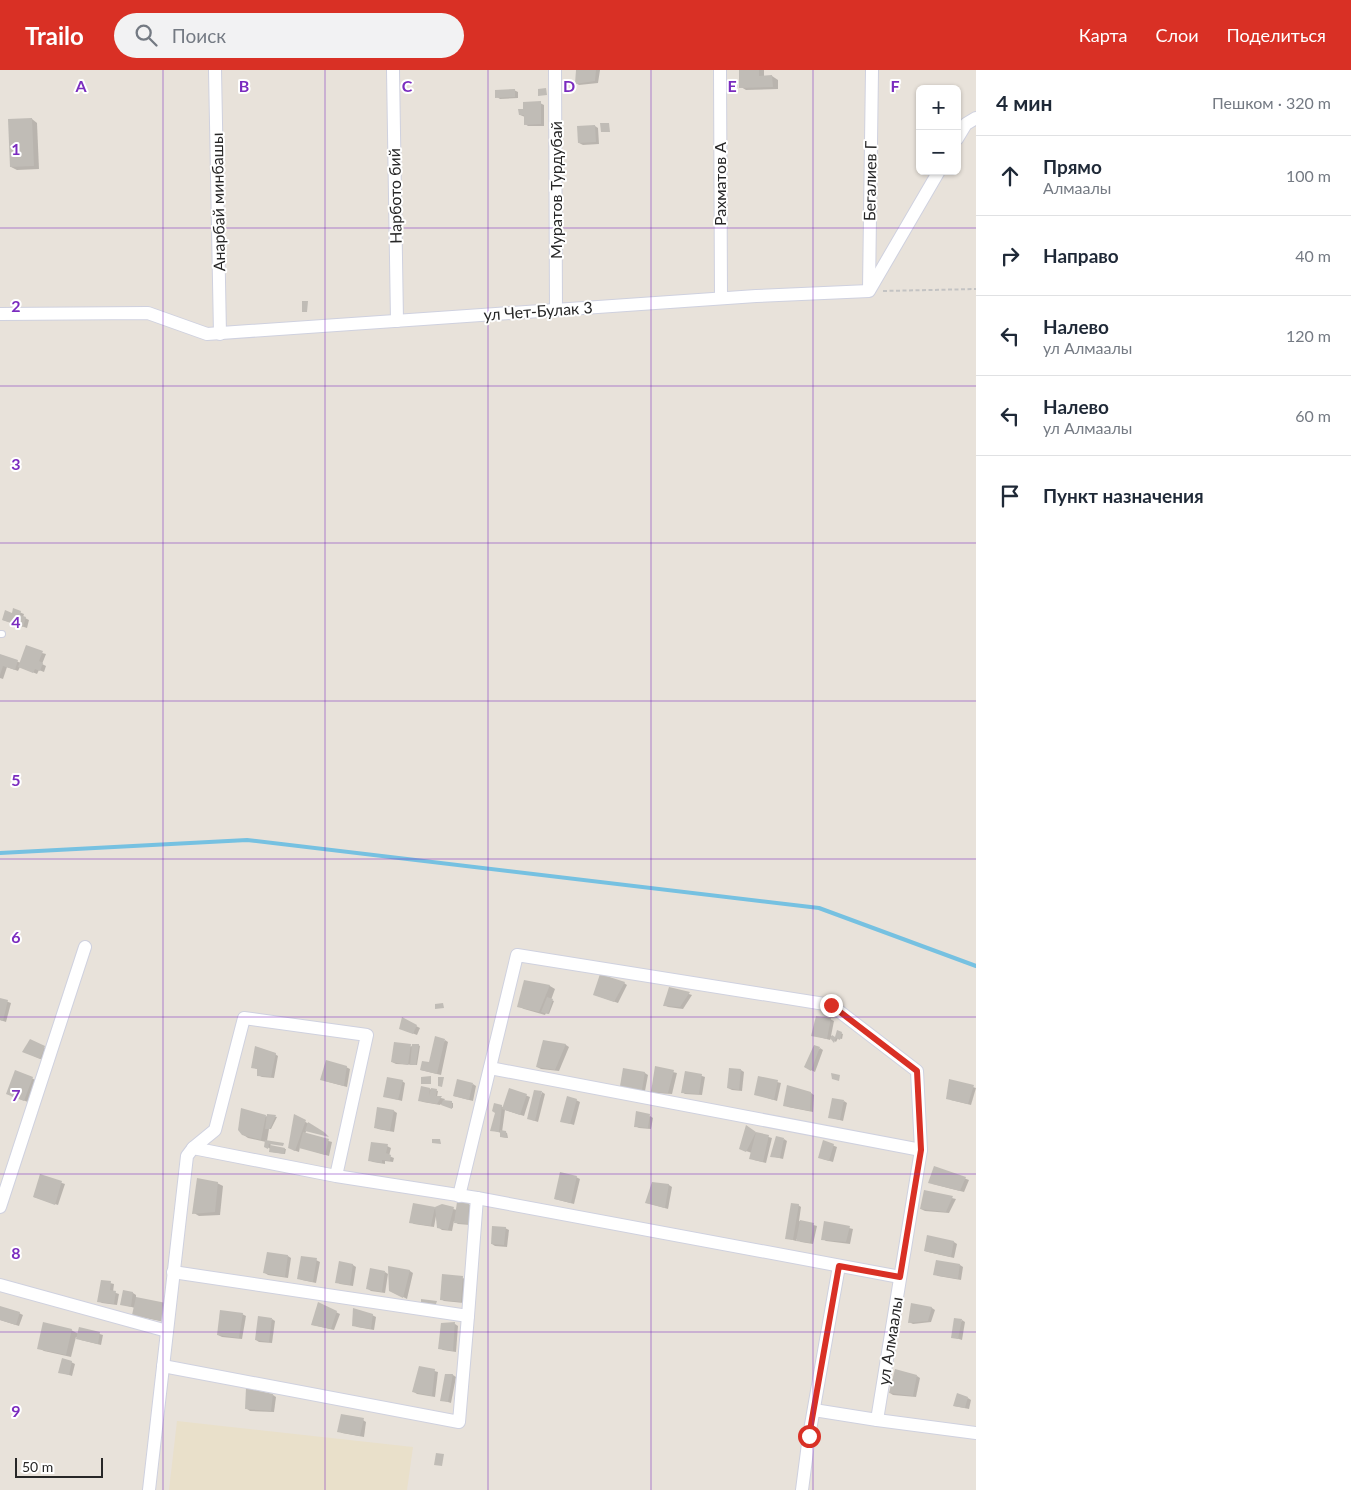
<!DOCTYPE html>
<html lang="ru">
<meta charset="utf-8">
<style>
body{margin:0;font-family:Lato,sans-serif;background:#f2f2f3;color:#1f2937}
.controls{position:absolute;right:15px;top:15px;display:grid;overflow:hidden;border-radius:8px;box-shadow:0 1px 4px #0004}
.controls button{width:45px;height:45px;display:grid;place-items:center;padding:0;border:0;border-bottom:1px solid #e0e1e3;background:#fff;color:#1f2937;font:25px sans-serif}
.scale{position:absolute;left:15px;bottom:12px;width:88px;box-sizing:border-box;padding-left:5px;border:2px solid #272727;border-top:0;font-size:14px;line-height:18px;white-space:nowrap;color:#272727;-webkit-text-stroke:4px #fff;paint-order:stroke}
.stop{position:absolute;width:15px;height:15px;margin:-11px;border:4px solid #d93025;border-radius:50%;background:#fff}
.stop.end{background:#d93025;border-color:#fff;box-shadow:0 1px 5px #0008}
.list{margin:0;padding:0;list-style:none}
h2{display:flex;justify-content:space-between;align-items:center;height:65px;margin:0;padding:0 20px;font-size:21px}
h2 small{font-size:16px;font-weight:400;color:#747a83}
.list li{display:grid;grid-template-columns:32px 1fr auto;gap:15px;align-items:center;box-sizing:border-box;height:80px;padding:0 20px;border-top:1px solid #e0e1e3}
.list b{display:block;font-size:19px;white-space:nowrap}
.list p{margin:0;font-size:16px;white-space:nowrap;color:#747a83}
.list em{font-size:16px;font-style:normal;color:#747a83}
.icon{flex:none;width:28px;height:28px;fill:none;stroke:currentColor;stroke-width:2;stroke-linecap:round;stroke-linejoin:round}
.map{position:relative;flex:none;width:976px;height:1420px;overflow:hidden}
header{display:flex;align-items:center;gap:30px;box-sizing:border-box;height:70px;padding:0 25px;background:#d93025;color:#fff}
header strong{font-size:24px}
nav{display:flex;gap:28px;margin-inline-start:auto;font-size:18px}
.search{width:350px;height:45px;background:#f2f2f3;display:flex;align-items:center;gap:12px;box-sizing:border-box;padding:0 18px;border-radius:28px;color:#747a83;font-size:19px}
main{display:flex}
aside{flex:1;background:#fff}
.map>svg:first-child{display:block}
.education{fill:#e9e0ca}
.shadow{fill:#0003}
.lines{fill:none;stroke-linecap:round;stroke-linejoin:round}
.stream{stroke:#76c1e1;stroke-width:4}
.building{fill:#c0bcb6}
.service-casing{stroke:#cfd1df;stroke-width:8}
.minor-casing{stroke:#cfd1df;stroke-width:14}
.path{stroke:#c3c3c3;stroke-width:2;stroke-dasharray:4 2.5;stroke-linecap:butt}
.service{stroke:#fff;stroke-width:6}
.minor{stroke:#fff;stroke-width:12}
.route{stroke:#d93025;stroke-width:6}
.grid{fill:none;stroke:#7b2cbf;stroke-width:1;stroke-opacity:0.55}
.labels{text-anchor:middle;stroke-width:4;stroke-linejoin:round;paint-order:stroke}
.street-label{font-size:16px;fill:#272727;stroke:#fff}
.grid-label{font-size:16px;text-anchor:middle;font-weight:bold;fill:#7b2cbf;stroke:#fff;stroke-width:4;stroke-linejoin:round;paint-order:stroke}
</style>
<header>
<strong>Trailo</strong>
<div class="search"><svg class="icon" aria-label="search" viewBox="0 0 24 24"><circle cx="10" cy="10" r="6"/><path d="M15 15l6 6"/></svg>Поиск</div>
<nav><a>Карта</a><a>Слои</a><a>Поделиться</a></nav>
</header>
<main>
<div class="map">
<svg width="976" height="1420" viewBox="0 0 976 1420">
<rect width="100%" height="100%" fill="#e8e2da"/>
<!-- education -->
<path class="education" d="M177,1351L413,1377L407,1420H169Z"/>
<!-- shadow -->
<g class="shadow">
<path d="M577,0H600L598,13L579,15L576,13Z"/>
<path d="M740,0H764V7L772,6L778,10V19L746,20L741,17Z"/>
<path d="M514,20L518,22V28L500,29L497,27Z"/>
<path d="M540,33L544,35V56H528L525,54V47L520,45L525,40Z"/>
<path d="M32,49L37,53L39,99L17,100L11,97Z"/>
<path d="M595,56L598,58L599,74L583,75L579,73Z"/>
<path d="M14,540L24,544L23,547L29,550L27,558L3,550L13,544Z"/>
<path d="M42,583L46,584L42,594L46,596L44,602L39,600L37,604L20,597L18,601L7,597L3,609L0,608V585L21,593Z"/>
<path d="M525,911L550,916L555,919L551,930L554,931L549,944L546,943L545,945L524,939L518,936Z"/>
<path d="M624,913L627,915L618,933L598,926Z"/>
<path d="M670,918L692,925L683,939L668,937L664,935Z"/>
<path d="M0,929L11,933L6,952L0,950Z"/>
<path d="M402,949L420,958L417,965L404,960Z"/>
<path d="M830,949L834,951L831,966L836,968L838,962L843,964L842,969L838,968L836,972L831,968L830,970L812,965Z"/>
<path d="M445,970L448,972L441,1005L421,1000L430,994Z"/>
<path d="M31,971L47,979L43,990L27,983Z"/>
<path d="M544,971L566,975L569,977L559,1001L541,999L537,997Z"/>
<path d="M418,975L420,976L417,995L396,994L392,992L411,976L413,977Z"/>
<path d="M820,978L823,980L815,1002L805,997Z"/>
<path d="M275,984L278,986L274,1008L262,1007L258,1005L259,1000L253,997Z"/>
<path d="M346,997L350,999L347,1017L325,1011Z"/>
<path d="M656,998L677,1003L672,1024L655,1023L652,1021Z"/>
<path d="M624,999L645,1003L648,1005L645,1021L624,1017L621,1015Z"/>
<path d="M730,999L741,1000L744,1002L742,1021L732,1020L728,1018Z"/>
<path d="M15,1002L36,1010L28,1032L11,1026Z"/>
<path d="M686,1003L702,1006L705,1007L702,1025L685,1024L682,1022Z"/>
<path d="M950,1010L976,1018L971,1035L951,1030Z"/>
<path d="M402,1011L405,1013L402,1031L384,1026Z"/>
<path d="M777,1012L781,1013L777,1031L755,1024Z"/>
<path d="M473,1014L476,1016L473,1031L454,1026Z"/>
<path d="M429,1019L438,1021L437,1027L445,1029L443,1032L453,1033V1038L441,1034L440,1035L423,1032L419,1030Z"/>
<path d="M510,1019L530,1027L524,1046L505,1040L502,1062L507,1063L508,1068L502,1067L501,1063L492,1060L501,1036L504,1038Z"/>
<path d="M542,1022L545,1024L538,1052L532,1050Z"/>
<path d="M811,1023L814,1025L813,1042L788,1037L785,1035Z"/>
<path d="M576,1030L580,1032L574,1055L561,1051Z"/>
<path d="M844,1031L847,1033L843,1051L829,1047Z"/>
<path d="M378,1038L394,1041L397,1043L394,1062L378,1059L375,1057Z"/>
<path d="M268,1045L277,1047L271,1059H269L267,1071L285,1075L271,1073L270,1077L284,1079H286L285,1084L272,1082L271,1079L265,1076L266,1072L248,1068L242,1064L266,1046L268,1047Z"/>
<path d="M295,1046L309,1054L305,1064L332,1072L329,1086L300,1077L299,1082L293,1080Z"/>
<path d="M650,1046L653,1048L651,1059L639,1058L635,1056Z"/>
<path d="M747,1057L756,1063L772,1068L766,1093L754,1090L751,1088L752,1083L743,1080Z"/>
<path d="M784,1069L787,1071L783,1089L771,1086Z"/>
<path d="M824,1072L837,1077L833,1092L823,1089Z"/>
<path d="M387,1076L391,1078L389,1086L394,1088L393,1092L385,1091V1094L373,1092L369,1090Z"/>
<path d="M935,1097L969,1110L964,1122L933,1114Z"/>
<path d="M41,1106L65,1114L58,1135L34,1127Z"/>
<path d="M576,1107L580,1109L574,1134L555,1129Z"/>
<path d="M217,1113L223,1116L220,1145L199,1146L194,1143Z"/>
<path d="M653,1113L669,1115L672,1117L668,1139L647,1133Z"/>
<path d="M925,1122L956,1129L949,1143L925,1141L921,1139Z"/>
<path d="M468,1134L472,1136L471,1155L458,1154L454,1151L452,1161L442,1160L438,1157L436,1146L434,1157L414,1154L411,1152L435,1138L442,1136L457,1140Z"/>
<path d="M798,1135L801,1137L799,1151L817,1156L813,1174L801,1172L796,1169V1171L786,1168Z"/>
<path d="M825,1152L853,1159L850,1174L826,1171L823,1169Z"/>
<path d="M505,1158L509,1160L507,1177L495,1176L492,1174Z"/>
<path d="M928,1167L954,1172L957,1174L954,1188L928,1182L925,1181Z"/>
<path d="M288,1186L291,1188L288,1208L268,1205L265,1203Z"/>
<path d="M316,1190L320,1192L316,1213L302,1210L298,1208Z"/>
<path d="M340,1192L353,1195L356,1197L353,1216L340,1214L337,1212Z"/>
<path d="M960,1195L963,1197L961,1210L938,1206L935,1204Z"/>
<path d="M389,1198L410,1201L413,1203L407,1229L390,1220Z"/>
<path d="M385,1202L388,1204L385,1223L371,1221L368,1219Z"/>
<path d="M463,1208L466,1210L464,1233L444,1231L441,1229Z"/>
<path d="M102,1211L114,1214L113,1222L119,1224L117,1235L102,1233L99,1231Z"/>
<path d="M124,1221L133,1223L136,1225V1228L165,1235V1252L137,1246L135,1238L121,1234Z"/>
<path d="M319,1234L340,1244L334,1260L313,1255Z"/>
<path d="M912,1235L932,1238L935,1240L931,1252L913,1254L909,1252Z"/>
<path d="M0,1240L19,1243L23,1245L19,1256L0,1250Z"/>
<path d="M242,1244L246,1246L242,1269L222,1267L218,1265Z"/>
<path d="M372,1245L376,1247L374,1260L357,1257L354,1255Z"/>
<path d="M272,1249L275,1251L272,1273L259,1272L256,1270Z"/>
<path d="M962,1250L965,1252L962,1270L953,1267Z"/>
<path d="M442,1254H455L458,1256L456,1282L443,1280L440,1278Z"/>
<path d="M80,1258L103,1265L101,1275L81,1270L76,1267L71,1287L44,1281L39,1278L71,1260L79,1264Z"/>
<path d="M71,1292L75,1294L72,1306L60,1302Z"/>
<path d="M420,1297L438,1302L435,1327L417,1324L414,1322Z"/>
<path d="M446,1305H453L456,1307L451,1333L442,1330Z"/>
<path d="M917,1306L920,1308L916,1327L893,1325L890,1323Z"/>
<path d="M273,1325L276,1327L274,1342L250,1341L247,1339Z"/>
<path d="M968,1328L971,1330L969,1339L954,1336Z"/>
<path d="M363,1350L366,1352L364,1367L342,1363L339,1361Z"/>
</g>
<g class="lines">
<!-- stream -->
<path class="stream" d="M0,783L247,770L819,838L976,896"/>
</g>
<!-- building -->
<g class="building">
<path d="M576,0H596L595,11L575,14Z"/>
<path d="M739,0H759V6L772,5L773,17L739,18Z"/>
<path d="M546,18L547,25L538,26V19Z"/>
<path d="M515,19V27L495,28V20Z"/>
<path d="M541,31V54L524,55V45H519L518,39H523V32Z"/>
<path d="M32,48L34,96L10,97L8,49Z"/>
<path d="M600,53H609L610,62H601Z"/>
<path d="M595,55L596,72L578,73L577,56Z"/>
<path d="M302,231H308L307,242H302Z"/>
<path d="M13,538L21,541L20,545L26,547L23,557L2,550L5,540L12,543Z"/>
<path d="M26,575L43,581L39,591L43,593L40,601L35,599L33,603L18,597Z"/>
<path d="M0,584L18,590L15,600L3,596L0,605Z"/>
<path d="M600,904L625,912L614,932L593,925Z"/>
<path d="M524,910L550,915L539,942L517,937Z"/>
<path d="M669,917L690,922L680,937L663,936Z"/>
<path d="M547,927L553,929L548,944L541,942Z"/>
<path d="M0,928L8,930L3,951L0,950Z"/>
<path d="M443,933L444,938L435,939V934Z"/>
<path d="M816,946L831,948L827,969L811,966Z"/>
<path d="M402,947L417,955L413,964L399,959Z"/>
<path d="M837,960L842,962L840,970L836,968L834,973L830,968L832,965L835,967Z"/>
<path d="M435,966L445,969L437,1004L420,1000L422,991L429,992Z"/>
<path d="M30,969L45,976L40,989L22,982Z"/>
<path d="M543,970L566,974L555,1000L536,997Z"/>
<path d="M394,972L411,974L408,995L391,992Z"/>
<path d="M412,974H419L416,995H410Z"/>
<path d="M814,975L820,977L811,1001L804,997Z"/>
<path d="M255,976L276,983L271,1007L257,1006V999L251,998Z"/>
<path d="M326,990L347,996L344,1016L320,1010Z"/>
<path d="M655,996L674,1000L668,1023L651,1022Z"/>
<path d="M623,998L645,1002L642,1020L620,1016Z"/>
<path d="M729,998L741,999L739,1020L727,1018Z"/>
<path d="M15,1000L33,1007L24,1031L6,1024Z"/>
<path d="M685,1001L702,1004L699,1024L681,1023Z"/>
<path d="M831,1003L840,1005L839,1011L832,1009Z"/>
<path d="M431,1006V1014H421V1007Z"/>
<path d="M758,1006L778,1010L774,1030L754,1025Z"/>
<path d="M387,1007L403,1010L398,1030L383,1027Z"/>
<path d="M438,1007H444L442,1017L438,1016Z"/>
<path d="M457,1009L473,1013L469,1030L453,1026Z"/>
<path d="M949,1009L974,1015L968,1034L946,1029Z"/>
<path d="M787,1015L811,1022L810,1041L783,1036Z"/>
<path d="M421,1016L430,1018L429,1026L431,1018L437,1019L436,1026H442L437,1034L418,1031Z"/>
<path d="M509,1018L527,1024L520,1045L502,1039Z"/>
<path d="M534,1020L542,1021L535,1051L527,1049Z"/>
<path d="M567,1026L577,1029L570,1054L560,1052Z"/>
<path d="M832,1028L844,1030L840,1050L828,1048Z"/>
<path d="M443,1030L452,1031V1039L441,1035Z"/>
<path d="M494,1033L502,1035L499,1062L490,1061L495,1043L492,1041Z"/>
<path d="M377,1037L394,1040L390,1061L374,1058Z"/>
<path d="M241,1038L266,1045L261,1070L242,1065L238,1060Z"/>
<path d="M636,1041L650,1044L648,1058L634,1057Z"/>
<path d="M267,1044L276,1045L270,1059H265Z"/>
<path d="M294,1044L306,1050L295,1081L288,1078Z"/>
<path d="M308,1052L324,1062L329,1067L305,1061Z"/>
<path d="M746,1055L756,1062L769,1065L763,1092L749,1089L756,1062L746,1082L739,1079Z"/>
<path d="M500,1060L506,1061L507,1068L500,1067Z"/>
<path d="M303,1062L329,1069L325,1085L299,1078Z"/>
<path d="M776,1066L784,1068L780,1088L770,1087Z"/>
<path d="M432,1069H440L441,1074L432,1073Z"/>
<path d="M265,1070L284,1073L283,1076L269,1074L268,1079L264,1077Z"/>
<path d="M823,1070L834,1074L829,1091L818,1088Z"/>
<path d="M371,1072L388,1074L386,1083L391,1085L390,1091L382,1090V1093L368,1091Z"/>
<path d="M270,1075L285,1078L284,1084L269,1082Z"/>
<path d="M934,1096L966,1107L960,1121L928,1113Z"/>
<path d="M560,1102L577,1106L571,1133L554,1129Z"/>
<path d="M40,1104L62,1111L55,1135L33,1127Z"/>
<path d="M197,1108L218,1112L215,1142L192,1144Z"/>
<path d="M652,1112L669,1114L665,1138L645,1133Z"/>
<path d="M924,1120L953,1126L946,1142L920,1139Z"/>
<path d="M457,1132H469L468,1154L454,1153Z"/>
<path d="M413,1133L435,1137L431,1156L409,1153Z"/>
<path d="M791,1133L799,1134L793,1170L785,1169Z"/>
<path d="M442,1134L454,1137L448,1160L437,1158L435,1137Z"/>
<path d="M800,1150L814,1153L810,1173L796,1171Z"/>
<path d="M824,1151L850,1156L846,1172L821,1170Z"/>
<path d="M492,1156L506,1157L504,1175L491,1174Z"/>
<path d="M927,1165L954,1171L951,1187L924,1181Z"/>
<path d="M267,1182L288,1185L285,1207L263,1203Z"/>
<path d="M301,1186L317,1188L313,1212L297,1209Z"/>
<path d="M936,1190L960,1194L958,1209L933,1205Z"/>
<path d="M339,1191L353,1194L350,1215L335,1213Z"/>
<path d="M388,1196L410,1200L403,1228L389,1221Z"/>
<path d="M370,1198L385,1201L382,1222L366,1219Z"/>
<path d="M442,1204L463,1206L461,1232L440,1230Z"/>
<path d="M101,1210L111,1211L110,1220L116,1221L114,1234L97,1232Z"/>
<path d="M123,1220L133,1222L131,1237L120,1235Z"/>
<path d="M136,1227L166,1233L162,1251L132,1245Z"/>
<path d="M421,1229L437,1231L435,1237L421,1235Z"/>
<path d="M318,1232L337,1241L331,1259L311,1255Z"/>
<path d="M911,1233L932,1237L928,1251L908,1253Z"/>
<path d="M0,1236L20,1242L16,1255L0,1250Z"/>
<path d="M353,1238L373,1244L371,1259L352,1256Z"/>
<path d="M220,1240L243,1243L239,1268L217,1265Z"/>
<path d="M258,1246L272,1248L269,1272L255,1270Z"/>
<path d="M954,1248L962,1249L958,1269L951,1268Z"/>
<path d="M43,1252L72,1259L66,1285L37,1279Z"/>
<path d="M455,1252L453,1281L438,1279L441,1253Z"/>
<path d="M79,1257L100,1262L98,1274L76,1269Z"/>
<path d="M62,1288L72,1291L69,1305L58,1303Z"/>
<path d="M419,1296L435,1299L432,1326L412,1322Z"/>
<path d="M895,1299L917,1305L913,1326L889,1323Z"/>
<path d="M445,1304H453L448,1332L440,1331Z"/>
<path d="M246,1318L273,1324L271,1341L245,1339Z"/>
<path d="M957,1323L968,1327L965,1338L953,1336Z"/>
<path d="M341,1344L364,1348L360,1366L337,1362Z"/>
<path d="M436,1383L444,1384L442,1396L434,1395Z"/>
</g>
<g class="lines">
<!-- service casing -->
<g class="service-casing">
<path id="service" d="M0,564H2"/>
</g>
<!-- minor casing -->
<g class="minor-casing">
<g id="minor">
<path d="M215,0L220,264"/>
<path d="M393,0L397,251"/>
<path d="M555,0L556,240"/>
<path d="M720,0L721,228"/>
<path d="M957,69L966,54L976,48"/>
<path d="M869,220L872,0"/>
<path d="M0,244L148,243L207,264L756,226L869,221L939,101"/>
<path d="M490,998L921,1080"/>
<path d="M336,1106L367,965L244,948L215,1060L193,1078L336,1106L477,1128L900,1207"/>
<path d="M459,1126L517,885L831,935L917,1001L921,1080L877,1350"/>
<path d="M0,1137L85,877"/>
<path d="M173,1202L468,1246L477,1128"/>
<path d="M0,1215L167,1261"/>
<path d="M163,1296L459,1352L468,1246"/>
<path d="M814,1340L877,1350L976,1363"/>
<path d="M149,1420L187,1086L193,1078"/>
<path d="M802,1420L809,1366L839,1196"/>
</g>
</g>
<!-- path -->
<path class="path" d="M883,221L976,219"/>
<!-- service -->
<use href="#service" class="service"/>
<!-- minor -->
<use href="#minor" class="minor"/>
</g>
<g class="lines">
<!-- route -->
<path class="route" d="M809,1366L839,1196L900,1207L921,1080L917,1001L831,935"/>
</g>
<!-- grid -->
<path class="grid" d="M163,0V1420M325,0V1420M488,0V1420M651,0V1420M813,0V1420M0,158H976M0,316H976M0,473H976M0,631H976M0,789H976M0,947H976M0,1104H976M0,1262H976"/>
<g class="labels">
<!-- street labels -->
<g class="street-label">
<text transform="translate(870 111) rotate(-89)" y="6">Бегалиев Г</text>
<text transform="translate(720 114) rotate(-90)" y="6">Рахматов А</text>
<text transform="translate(556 120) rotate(-90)" y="6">Муратов Турдубай</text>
<text transform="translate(395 126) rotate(-91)" y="6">Нарбото бий</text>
<text transform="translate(218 132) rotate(-91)" y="6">Анарбай минбашы</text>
<text transform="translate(538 241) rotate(-4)" y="6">ул Чет-Булак 3</text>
<text transform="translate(890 1271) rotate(-81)" y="6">ул Алмаалы</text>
</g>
</g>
<g class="grid-label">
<text x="81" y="22">A</text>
<text x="244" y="22">B</text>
<text x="407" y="22">C</text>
<text x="569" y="22">D</text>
<text x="732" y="22">E</text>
<text x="895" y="22">F</text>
<text x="16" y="85">1</text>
<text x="16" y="242">2</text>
<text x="16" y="400">3</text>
<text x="16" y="558">4</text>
<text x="16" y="716">5</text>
<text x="16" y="873">6</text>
<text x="16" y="1031">7</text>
<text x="16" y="1189">8</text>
<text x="16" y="1347">9</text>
</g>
</svg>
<div class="controls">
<button>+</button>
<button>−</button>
</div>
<div class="scale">50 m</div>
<div class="stop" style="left:809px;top:1366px"></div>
<div class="stop end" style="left:831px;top:935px"></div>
</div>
<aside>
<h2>4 мин<small>Пешком · 320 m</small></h2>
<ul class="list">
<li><svg class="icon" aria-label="ahead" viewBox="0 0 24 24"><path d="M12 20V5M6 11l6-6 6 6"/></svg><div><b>Прямо</b><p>Алмаалы</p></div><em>100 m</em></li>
<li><svg class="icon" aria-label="right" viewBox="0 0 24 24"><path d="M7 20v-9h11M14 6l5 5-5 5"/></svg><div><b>Направо</b></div><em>40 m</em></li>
<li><svg class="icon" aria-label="left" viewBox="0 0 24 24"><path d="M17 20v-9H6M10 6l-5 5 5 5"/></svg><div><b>Налево</b><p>ул Алмаалы</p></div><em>120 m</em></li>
<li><svg class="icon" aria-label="left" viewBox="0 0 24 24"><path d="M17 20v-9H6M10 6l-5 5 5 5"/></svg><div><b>Налево</b><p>ул Алмаалы</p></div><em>60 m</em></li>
<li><svg class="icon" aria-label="arrive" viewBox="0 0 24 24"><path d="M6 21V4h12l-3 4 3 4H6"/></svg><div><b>Пункт назначения</b></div></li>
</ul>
</aside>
</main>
